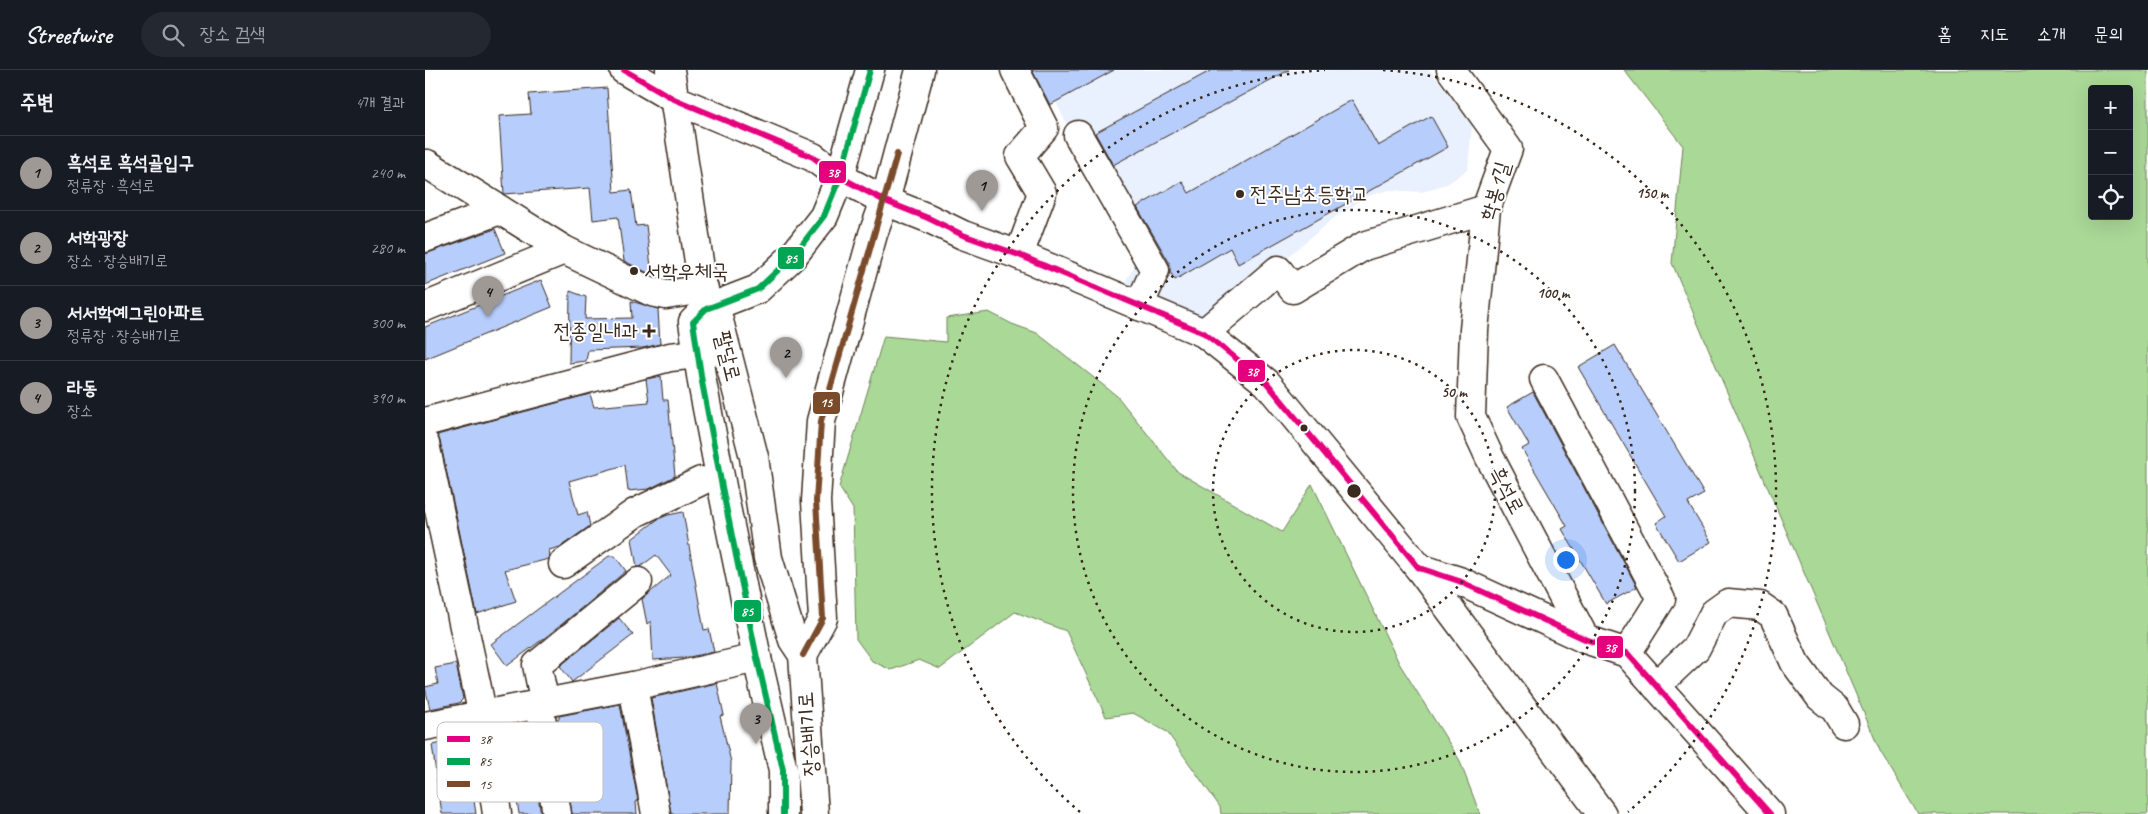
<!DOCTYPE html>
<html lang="ko">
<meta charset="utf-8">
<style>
body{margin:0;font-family:Caveat,"Poor Story",sans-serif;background:#242831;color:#f1f3f6}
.controls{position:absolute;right:15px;top:15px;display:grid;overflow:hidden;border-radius:5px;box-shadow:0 5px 20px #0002}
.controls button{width:45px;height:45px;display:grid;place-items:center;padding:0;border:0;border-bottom:1px solid #363941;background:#171b24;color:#f1f3f6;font:25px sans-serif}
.you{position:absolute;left:1140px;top:489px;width:18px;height:18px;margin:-12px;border:4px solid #fff;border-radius:50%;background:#1a73e8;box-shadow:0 0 0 8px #1a73e833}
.badge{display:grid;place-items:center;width:32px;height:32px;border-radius:50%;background:#9f9995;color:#111;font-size:16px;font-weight:700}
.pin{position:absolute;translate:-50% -41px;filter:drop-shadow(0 1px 2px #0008)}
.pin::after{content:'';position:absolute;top:26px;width:18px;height:15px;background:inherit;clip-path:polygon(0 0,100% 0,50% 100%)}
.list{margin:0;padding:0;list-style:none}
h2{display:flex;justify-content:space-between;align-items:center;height:65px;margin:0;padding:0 20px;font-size:21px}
h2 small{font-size:16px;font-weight:400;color:#9ea1a6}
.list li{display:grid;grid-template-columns:32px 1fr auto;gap:15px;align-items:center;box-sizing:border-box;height:75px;padding:0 20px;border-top:1px solid #363941}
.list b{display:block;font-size:19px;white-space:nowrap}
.list p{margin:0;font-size:16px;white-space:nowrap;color:#9ea1a6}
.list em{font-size:16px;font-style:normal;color:#9ea1a6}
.icon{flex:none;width:28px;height:28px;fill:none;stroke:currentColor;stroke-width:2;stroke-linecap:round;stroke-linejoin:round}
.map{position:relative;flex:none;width:1723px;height:744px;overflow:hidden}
header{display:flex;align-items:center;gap:30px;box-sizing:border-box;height:70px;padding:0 25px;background:#171b24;border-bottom:1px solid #363941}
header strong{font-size:24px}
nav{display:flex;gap:28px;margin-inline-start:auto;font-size:18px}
.search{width:350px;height:45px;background:#242831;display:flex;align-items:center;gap:12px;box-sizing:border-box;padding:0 18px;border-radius:28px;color:#9ea1a6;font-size:19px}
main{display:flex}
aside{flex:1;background:#171b24}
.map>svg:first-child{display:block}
.built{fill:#e9f0fe}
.green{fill:#a9d897;stroke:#72815a;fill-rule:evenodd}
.building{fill:#b7cdfb;stroke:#3b2a1e}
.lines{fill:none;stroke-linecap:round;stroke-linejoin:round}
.minor-casing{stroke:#3b2a1e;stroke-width:31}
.minor{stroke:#fff;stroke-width:28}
.bus-1-casing{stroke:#fff;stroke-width:10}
.bus-2-casing{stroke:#fff;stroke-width:10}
.bus-3-casing{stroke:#fff;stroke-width:10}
.bus-1{stroke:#e5007d;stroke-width:6}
.bus-2{stroke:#00a651;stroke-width:6}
.bus-3{stroke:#7a4b2a;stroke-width:6}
.ring{fill:none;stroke:#3b2a1e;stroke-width:2.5;stroke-dasharray:2.5 5}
.poi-dot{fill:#3b2a1e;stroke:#fff;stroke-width:2}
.labels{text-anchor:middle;stroke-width:4;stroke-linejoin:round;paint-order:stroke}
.street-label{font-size:21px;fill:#3b2a1e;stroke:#fff}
.poi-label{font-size:21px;fill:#3b2a1e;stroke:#fff;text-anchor:start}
.key{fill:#fff;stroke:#c4bfbc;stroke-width:1}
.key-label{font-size:14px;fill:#3b2a1e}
.centre{fill:#3b2a1e;stroke:#fff;stroke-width:2.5}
.ring-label{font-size:15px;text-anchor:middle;font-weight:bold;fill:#3b2a1e;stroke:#fff;stroke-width:4;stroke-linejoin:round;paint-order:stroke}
.line-badge{stroke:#fff;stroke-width:2}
.badge-label{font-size:14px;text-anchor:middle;font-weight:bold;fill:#fff}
</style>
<header>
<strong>Streetwise</strong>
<div class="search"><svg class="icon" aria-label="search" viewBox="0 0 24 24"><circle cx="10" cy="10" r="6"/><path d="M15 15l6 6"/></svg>장소 검색</div>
<nav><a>홈</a><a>지도</a><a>소개</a><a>문의</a></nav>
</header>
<main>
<aside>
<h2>주변<small>4개 결과</small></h2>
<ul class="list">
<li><span class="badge">1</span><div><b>흑석로 흑석골입구</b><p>정류장 · 흑석로</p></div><em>240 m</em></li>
<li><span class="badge">2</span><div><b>서학광장</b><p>장소 · 장승배기로</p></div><em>280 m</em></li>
<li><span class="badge">3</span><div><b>서서학예그린아파트</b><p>정류장 · 장승배기로</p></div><em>300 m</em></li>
<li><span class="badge">4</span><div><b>라동</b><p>장소</p></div><em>390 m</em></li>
</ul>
</aside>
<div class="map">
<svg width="1723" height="744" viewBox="0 0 1723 744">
<rect width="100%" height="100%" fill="#fff"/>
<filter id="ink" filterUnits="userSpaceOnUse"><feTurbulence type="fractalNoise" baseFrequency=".02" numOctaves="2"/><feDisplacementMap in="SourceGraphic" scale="10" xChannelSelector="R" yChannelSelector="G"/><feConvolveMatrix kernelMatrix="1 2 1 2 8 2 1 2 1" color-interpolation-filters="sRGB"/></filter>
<g filter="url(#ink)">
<!-- built -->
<path class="built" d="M614,0H1005L1047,55L1043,99L1024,113L997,122L964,120L943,126L909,148L787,250L699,213L713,191Z"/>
<!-- green -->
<g class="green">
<path d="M1199,0H1723V744H1493L1455,681L1247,193L1258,76ZM1667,19H1704V146H1667Z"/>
<path d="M564,242L587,254L612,263L692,326L753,402L857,462L887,414L974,593L1034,689L1055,744H796L795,737L742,662L708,643L681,647L641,561L590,542L515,599L494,590L466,600L447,591L431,569L428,439L414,417L459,266L521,272V248Z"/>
</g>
<!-- building -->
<g class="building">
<path d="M607,0H689L625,35Z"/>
<path d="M787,0H864L688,95L670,63Z"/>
<path d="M182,18L189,122L206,120L211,156L221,155L227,205L199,191L193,147L168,150L165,118L79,124L74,46L106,44L104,24Z"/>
<path d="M927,30L953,76L1006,46L1023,77L813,194L805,178L750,210L745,202L744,192L712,137L757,111L764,123Z"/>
<path d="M70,159L80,183L0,215V184Z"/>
<path d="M116,210L127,237L0,289V257Z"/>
<path d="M145,221L161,227L160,249L207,248L206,231L233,239L235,274L218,278L163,280L161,291L144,293Z"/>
<path d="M1190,275L1279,424L1263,433L1286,472L1254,491L1231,453L1241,446L1153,297Z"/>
<path d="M236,306L238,330H243L250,406L224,419L203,421L200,395L144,411L153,445L162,442L165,456L135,477L124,480L125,486L124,489L80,500L91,531L52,544L15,371L12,365L165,324L169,337L224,332L221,309Z"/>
<path d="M1108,322L1212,517L1181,534L1137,459L1142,456L1097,379L1104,375L1082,337Z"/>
<path d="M258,442L279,560L284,559L289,582L259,588L228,590L226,551L222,554L217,529L246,505L231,485L215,497H212L207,469L233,449L243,445Z"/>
<path d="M184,486H190L201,501L130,560L82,596L66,574Z"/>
<path d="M194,548L208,565L147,612L135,596Z"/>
<path d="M31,594L38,629L34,633L5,639L0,617L13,614L10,598Z"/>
<path d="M292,613L299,645L295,646L306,692L305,744H246L226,628Z"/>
<path d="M195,634L213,731L211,732L212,744H147L132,649H134V646Z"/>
<path d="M101,654L116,744H94L81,657Z"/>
<path d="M40,669L51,744H17L7,675Z"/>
</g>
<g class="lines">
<!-- minor casing -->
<g class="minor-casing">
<g id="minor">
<path d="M199,0L249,29L388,87L415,107L460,131L503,148L538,165L594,185L779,263L842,313L994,498L1034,511L1160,569L1202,583L1345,744"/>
<path d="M245,0L281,238"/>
<path d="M590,0L619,58L595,86L617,123L594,185"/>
<path d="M1026,0L1083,79L1061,139L1049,260L1046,347L1065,388L1160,569"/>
<path d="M653,65L730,200L714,236"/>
<path d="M0,95L2,94L139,180L227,222L241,225L279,219"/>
<path d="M0,168L75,140"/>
<path d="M0,237L139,180"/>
<path d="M281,239L293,247L329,387L343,488L368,570L378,585L389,744"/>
<path d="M779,263L853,200L868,219L939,176L1061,139"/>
<path d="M1119,309L1236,529L1202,583"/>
<path d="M0,352L245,287L273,284L292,280"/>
<path d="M0,374L58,646L72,744"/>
<path d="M138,494L210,443L276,411"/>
<path d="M994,498L1177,744"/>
<path d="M378,585L398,548L391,431L396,351L448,164L460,131L495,0"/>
<path d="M208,616L231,744"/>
<path d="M1231,616L1271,578L1289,543L1303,533L1335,536L1348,545L1370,593L1395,627L1410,639L1419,654"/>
<path d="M120,634L112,595L213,512"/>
<path d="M114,635L132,744"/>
<path d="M0,656L208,616L332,588"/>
<path d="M358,744V700L332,588L298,422L277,312L268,252L281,239L333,219L368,186L399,146L415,107L445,0"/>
</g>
</g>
<!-- minor -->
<use href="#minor" class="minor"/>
<!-- bus-1 casing -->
<g class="bus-1-casing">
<path id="bus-1" d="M199,0L249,29L388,87L415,107L460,131L503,148L538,165L594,185L779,263L842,313L994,498L1034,511L1160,569L1202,583L1345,744"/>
</g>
<!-- bus-2 casing -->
<g class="bus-2-casing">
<path id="bus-2" d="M358,744V700L332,588L298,422L277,312L268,252L281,239L333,219L368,186L399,146L415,107L445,0"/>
</g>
<!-- bus-3 casing -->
<g class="bus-3-casing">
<path id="bus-3" d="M378,585L398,548L391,431L396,351L472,84"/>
</g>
<!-- bus-1 -->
<use href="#bus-1" class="bus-1"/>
<!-- bus-2 -->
<use href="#bus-2" class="bus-2"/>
<!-- bus-3 -->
<use href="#bus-3" class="bus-3"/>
</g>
</g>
<!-- distance rings -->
<g class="ring">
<circle cx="929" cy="421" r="141"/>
<circle cx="929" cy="421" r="281"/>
<path d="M655 742A422 422 0 0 1 900 0M958 0A422 422 0 0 1 1203 742"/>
</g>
<!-- markers -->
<g class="poi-dot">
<circle cx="815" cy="124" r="5"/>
<circle cx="209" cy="201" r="5"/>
<path d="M221.5 253.5h5v5h5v5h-5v5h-5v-5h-5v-5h5z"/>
<circle cx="879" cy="358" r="4.5"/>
</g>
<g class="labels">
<!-- street labels -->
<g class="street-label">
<text transform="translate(1070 121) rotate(-74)" y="7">학봉1길</text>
<text transform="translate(303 286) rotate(76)" y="7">팔달로</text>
<text transform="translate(1082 420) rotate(62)" y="7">흑석로</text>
<text transform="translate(383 664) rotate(-94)" y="7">장승배기로</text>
</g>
<!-- poi labels -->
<g class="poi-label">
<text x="825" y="131">전주남초등학교</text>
<text x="219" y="208">서학우체국</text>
<text x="213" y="268" text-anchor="end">전종일내과</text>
</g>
</g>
<!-- legend -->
<rect x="12" y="652" width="166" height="80" rx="8" class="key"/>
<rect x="22" y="666" width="23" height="6" fill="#e5007d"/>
<rect x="22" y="688" width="23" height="7" fill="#00a651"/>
<rect x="22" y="711" width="23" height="6" fill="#7a4b2a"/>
<g class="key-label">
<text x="54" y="674">38</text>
<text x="54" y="696">85</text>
<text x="54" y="719">15</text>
</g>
<circle cx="929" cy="421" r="8" class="centre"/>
<g class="ring-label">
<text x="1227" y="128">150 m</text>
<text x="1128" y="228">100 m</text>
<text x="1029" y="327">50 m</text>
</g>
<g class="line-badge">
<rect x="393" y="90" width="29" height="24" rx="5" fill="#e5007d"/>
<rect x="352" y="176" width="28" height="24" rx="5" fill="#00a651"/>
<rect x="812" y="289" width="29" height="24" rx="5" fill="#e5007d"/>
<rect x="387" y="321" width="29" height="24" rx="5" fill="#7a4b2a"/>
<rect x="308" y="529" width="29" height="24" rx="5" fill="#00a651"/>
<rect x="1171" y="565" width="28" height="24" rx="5" fill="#e5007d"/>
</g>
<g class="badge-label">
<text x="408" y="107">38</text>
<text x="366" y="193">85</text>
<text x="827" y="306">38</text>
<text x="401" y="337">15</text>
<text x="322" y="546">85</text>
<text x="1185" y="582">38</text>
</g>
</svg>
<div class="controls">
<button>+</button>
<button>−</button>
<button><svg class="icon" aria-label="locate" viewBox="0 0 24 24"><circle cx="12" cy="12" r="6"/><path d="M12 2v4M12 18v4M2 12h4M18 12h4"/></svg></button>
</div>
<div class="you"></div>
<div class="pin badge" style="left:557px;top:141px">1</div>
<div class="pin badge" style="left:361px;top:308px">2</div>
<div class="pin badge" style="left:331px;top:674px">3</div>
<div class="pin badge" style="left:63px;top:247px">4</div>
</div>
</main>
